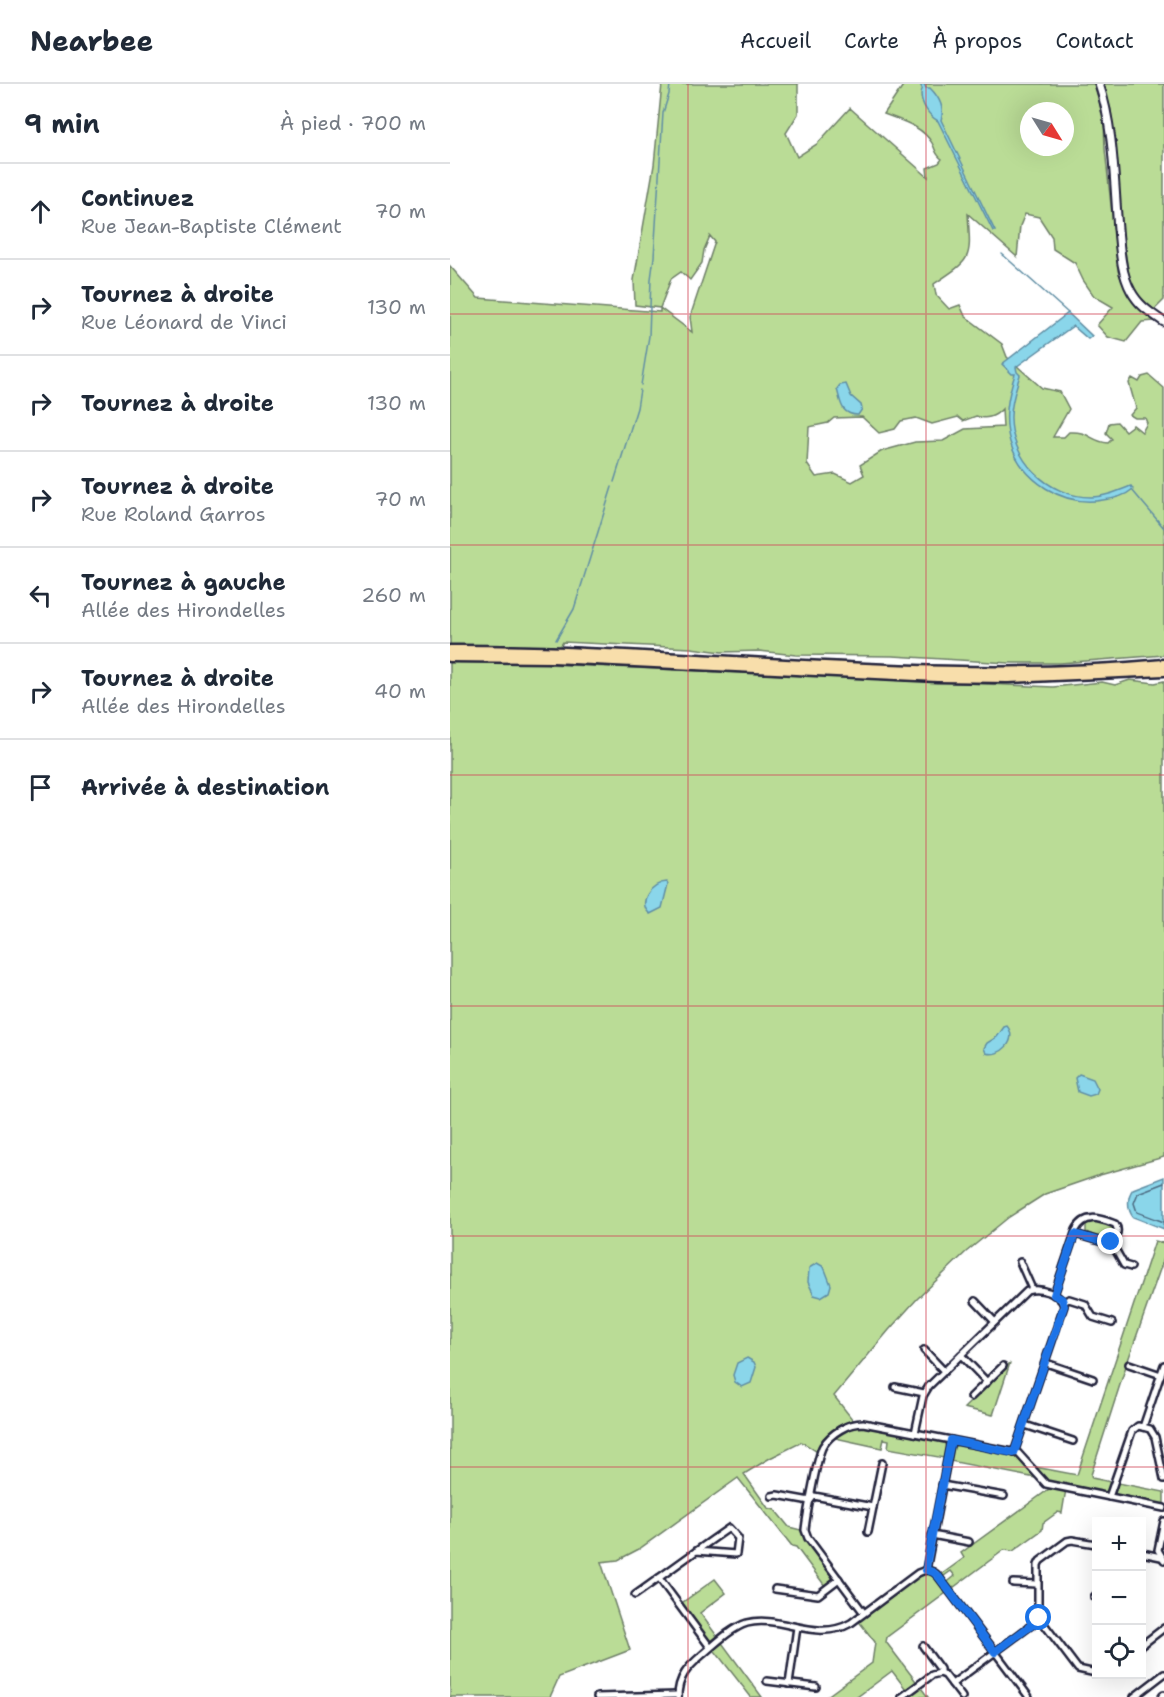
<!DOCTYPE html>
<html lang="fr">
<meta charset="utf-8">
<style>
body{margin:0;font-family:"Shantell Sans",sans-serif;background:#f2f2f3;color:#1f2937}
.controls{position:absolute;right:18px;bottom:18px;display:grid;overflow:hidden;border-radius:0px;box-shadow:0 6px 24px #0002}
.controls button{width:54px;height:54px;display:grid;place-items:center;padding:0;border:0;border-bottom:2px solid #e0e1e3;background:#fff;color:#1f2937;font:30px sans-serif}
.compass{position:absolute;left:570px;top:18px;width:54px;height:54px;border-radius:50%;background:#fff;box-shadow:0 6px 24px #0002;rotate:127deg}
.stop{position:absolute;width:18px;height:18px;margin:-14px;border:4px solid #1a73e8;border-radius:50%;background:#fff}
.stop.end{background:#1a73e8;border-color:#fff;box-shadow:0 2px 6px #0008}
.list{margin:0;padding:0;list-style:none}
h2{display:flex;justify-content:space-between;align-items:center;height:78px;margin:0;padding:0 24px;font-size:26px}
h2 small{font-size:20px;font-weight:400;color:#747a83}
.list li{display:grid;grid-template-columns:39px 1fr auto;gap:18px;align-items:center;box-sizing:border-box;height:96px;padding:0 24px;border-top:2px solid #e0e1e3}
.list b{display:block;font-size:22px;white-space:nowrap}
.list p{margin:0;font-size:20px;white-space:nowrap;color:#747a83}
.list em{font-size:20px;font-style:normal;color:#747a83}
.icon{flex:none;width:33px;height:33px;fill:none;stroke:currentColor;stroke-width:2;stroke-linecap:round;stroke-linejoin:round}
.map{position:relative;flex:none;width:714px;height:1613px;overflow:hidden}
header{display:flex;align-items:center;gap:36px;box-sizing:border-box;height:84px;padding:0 30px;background:#fff;border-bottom:2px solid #e0e1e3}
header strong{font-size:28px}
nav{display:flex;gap:33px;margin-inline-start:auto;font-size:21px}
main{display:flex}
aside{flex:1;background:#fff}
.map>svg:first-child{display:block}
.green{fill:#badc96;stroke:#6e7f68;stroke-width:1.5;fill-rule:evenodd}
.water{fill:#8ad6ea;stroke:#608ea4;stroke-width:1.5}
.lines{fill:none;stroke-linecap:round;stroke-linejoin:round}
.shore{stroke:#4c6a81;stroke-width:1.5}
.stream{stroke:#608ea4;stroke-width:1.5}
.minor-casing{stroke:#22223b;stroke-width:10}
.tertiary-casing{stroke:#22223b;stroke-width:11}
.secondary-casing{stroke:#22223b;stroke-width:12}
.trunk-casing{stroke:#22223b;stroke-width:13}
.minor{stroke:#fff;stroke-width:5}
.tertiary{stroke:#fff;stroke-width:7}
.secondary{stroke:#fff;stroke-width:8}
.trunk{stroke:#f8deab;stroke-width:8}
.route{stroke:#1a73e8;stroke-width:8}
.grid{fill:none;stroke:#d1495b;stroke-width:1.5;stroke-opacity:0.55}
</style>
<header>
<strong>Nearbee</strong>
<nav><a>Accueil</a><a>Carte</a><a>À propos</a><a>Contact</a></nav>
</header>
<main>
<aside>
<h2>9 min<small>À pied · 700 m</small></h2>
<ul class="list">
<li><svg class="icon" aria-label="ahead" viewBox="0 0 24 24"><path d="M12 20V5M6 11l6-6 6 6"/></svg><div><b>Continuez</b><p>Rue Jean-Baptiste Clément</p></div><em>70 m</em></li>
<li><svg class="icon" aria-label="right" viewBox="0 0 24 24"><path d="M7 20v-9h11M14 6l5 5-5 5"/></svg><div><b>Tournez à droite</b><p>Rue Léonard de Vinci</p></div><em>130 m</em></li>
<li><svg class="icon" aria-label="right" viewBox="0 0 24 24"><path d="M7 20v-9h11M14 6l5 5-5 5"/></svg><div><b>Tournez à droite</b></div><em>130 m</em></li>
<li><svg class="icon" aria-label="right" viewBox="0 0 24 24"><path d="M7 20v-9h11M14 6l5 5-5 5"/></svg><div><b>Tournez à droite</b><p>Rue Roland Garros</p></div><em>70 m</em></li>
<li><svg class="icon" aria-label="left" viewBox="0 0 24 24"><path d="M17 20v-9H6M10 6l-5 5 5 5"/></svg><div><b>Tournez à gauche</b><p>Allée des Hirondelles</p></div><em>260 m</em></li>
<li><svg class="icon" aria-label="right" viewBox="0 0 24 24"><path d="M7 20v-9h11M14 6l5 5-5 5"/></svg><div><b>Tournez à droite</b><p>Allée des Hirondelles</p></div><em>40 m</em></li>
<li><svg class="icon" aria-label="arrive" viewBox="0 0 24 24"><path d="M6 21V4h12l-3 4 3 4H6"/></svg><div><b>Arrivée à destination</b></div></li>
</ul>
</aside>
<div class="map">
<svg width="714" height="1613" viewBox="0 0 714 1613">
<rect width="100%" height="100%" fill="#fff"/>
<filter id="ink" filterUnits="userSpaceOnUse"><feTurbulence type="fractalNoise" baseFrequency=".0167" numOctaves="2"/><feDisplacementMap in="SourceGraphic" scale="12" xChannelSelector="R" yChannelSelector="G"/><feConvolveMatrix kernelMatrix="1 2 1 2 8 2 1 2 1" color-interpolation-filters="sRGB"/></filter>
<g filter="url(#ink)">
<!-- green -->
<g class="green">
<path d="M212,0H348V30L336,49L347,73L367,60L400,24L478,93L477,84L489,79L492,75C485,70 486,66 482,59C472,42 452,37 434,30L454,0H645L654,38L655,65L668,187C678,214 684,219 706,237L692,238L676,258L658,253L647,241L663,223L644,212L633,196L625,179L603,165L602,153L589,133L575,130L570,142L567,173L518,130C521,176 523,174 484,200L486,211L499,225L510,221L515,232L552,260L557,273L576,290L592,304L610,308L619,325L603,353H614L619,348C640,347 640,357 658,359L662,355L656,349L659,339L667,338L675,347L683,341L692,348L697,339L695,334H685L680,331L686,324L679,299L682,294L689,298L692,293L699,291L714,304V571L610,579H559L443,572L346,571L309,567L272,568L241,564L113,558L99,580L603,603L652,598L665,601L680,596L705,599L714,597V1073L650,1091L595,1110L559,1133L516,1168L467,1215L439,1246L384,1312L403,1336C388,1340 371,1352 366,1367L352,1358L320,1374L294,1390L318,1424L325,1426L339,1443L351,1446C355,1462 384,1481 382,1496L375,1502L346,1463L342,1462L288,1394L189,1465L168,1476L151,1478L180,1566L109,1593L100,1613H0V182L28,214L210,228V224L185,221L184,196L204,81ZM579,27H615V63H579ZM260,152L265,158L240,233L242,248L210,224L221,195L231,188L240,196L252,179L254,166ZM552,325L553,343L515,345L493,357L465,358L432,367L410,381L414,391L402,398L385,390L366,393L357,380L359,343L378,339L384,334L412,333L429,349L445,345L451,337L466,334L482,340L508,333L513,337L526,332C535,336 545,333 552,325Z"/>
<path d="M653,0H714V216L704,226L686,209L679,192L673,154L661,26Z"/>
<path d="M644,1136L663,1142L664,1150L657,1157L636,1148V1139Z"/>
<path d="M705,1157L714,1159V1174L676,1282L641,1391L642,1394L661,1398L659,1405L654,1409L597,1397L585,1383L627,1391Z"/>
<path d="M560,1279L543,1331L514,1324Z"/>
<path d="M414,1343L494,1358L496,1363L494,1374L438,1364L439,1356L434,1355L432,1364L385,1354L400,1345Z"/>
<path d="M509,1360L566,1372L586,1394L500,1377L502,1364Z"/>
<path d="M668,1399L714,1408V1421L667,1412L665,1409Z"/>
<path d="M596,1400L616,1405L612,1429L608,1428L593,1439L592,1446L563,1467L554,1466L437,1553L436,1558L478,1613H462L442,1587L407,1613H376L422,1579L425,1558L407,1535L468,1489L478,1486L495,1500L505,1492L501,1487L494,1492L492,1490L514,1474L511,1469L599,1405Z"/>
<path d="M265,1495L276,1509L250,1529L312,1613H301L229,1521Z"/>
</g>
<!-- water -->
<g class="water">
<path d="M470,0H474L476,4H480C489,13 495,24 491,36L545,147H543L488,37C479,32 471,20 471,10C472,1 474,9 470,0Z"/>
<path d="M618,229L642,252L638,255L623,242L566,283L567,288L570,291C566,304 561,318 561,332C560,375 598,413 641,413C654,413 668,407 681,402L683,405C675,412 663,415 653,416C613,423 572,397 560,358C553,334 558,312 565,290H562L552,280Z"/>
<path d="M396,300L401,312L411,321L412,325L408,331C391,331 391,319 387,305L390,301Z"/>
<path d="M217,798L218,800L212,824L200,830C186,819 202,798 217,798Z"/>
<path d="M557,942C569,956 550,974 536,969L534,964L537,959L547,953L554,943Z"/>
<path d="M629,990L643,995L648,1005L646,1010L639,1012L628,1008L625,994Z"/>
<path d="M714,1093V1145L683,1133C677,1125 677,1112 683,1105Z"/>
<path d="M367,1179L374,1183L381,1201L379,1208L371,1213L364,1211L358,1198L359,1184Z"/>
<path d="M297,1274L304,1278L306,1283L301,1299L292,1303L285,1298L283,1291L287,1279Z"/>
</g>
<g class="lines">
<!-- shore -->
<path class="shore" d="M714,1099L688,1109L684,1119L687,1128L714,1138"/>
<!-- stream -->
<g class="stream">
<path d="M552,170L618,229"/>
<path d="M191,301L199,252L201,195L204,173L213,29L219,10L220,0"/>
<path d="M164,398L187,324L190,306"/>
<path d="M682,406L714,444"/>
<path d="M106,556L124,525L162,403"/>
</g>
<!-- minor casing -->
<g class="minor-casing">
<g id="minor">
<path d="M661,1158L674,1181L681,1183"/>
<path d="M570,1178L582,1205"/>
<path d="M604,1211L626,1146C635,1128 651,1135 665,1140C670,1147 666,1153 661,1158L656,1159L625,1150"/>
<path d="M525,1217L545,1238"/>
<path d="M613,1218L619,1215L635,1220L643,1233L662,1239"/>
<path d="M474,1266L494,1287"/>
<path d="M511,1271L537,1298"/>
<path d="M596,1279L643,1295"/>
<path d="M679,1280L711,1291"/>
<path d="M445,1303L474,1309"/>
<path d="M521,1313L553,1282"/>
<path d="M575,1341L623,1357"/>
<path d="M693,1343L700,1345L705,1353L714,1395"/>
<path d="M465,1349L473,1312L479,1302L577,1207C589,1203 611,1209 614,1222L564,1369"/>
<path d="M492,1401L554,1412"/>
<path d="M322,1412L327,1411L360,1417L364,1412L423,1423"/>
<path d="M659,1413L682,1347L688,1342L693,1343L714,1281"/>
<path d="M714,1437L708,1466L714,1476"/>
<path d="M418,1448L432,1379"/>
<path d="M482,1451L519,1458"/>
<path d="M646,1460L622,1456L617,1457L590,1477L588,1481V1532L628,1585L646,1589"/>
<path d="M692,1469L711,1473"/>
<path d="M476,1486L501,1356"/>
<path d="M209,1494L260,1563"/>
<path d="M563,1499L587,1500"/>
<path d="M325,1505L368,1511L389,1495"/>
<path d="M185,1511C216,1489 247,1466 279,1444L288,1454L286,1470L246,1467"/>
<path d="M644,1513L646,1511"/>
<path d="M414,1529L358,1454L355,1446C356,1434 368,1369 373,1362C381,1349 398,1339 413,1339L568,1369L596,1400L714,1424"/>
<path d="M692,1561L714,1544"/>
<path d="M473,1562L490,1585V1589"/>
<path d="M317,1597L366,1603"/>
<path d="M339,1600L347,1543"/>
<path d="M502,1600L587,1537H592"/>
<path d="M147,1613L228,1611"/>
<path d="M228,1613C228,1593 238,1583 252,1571C265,1560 281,1544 297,1539C330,1530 366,1559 401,1539L468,1489C476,1485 482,1485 488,1492L579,1613"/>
<path d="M452,1613L482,1591L490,1589L495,1591L512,1613"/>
<path d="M684,1613L714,1590"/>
</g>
</g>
<!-- tertiary casing -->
<g class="tertiary-casing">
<path id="tertiary" d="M649,0C664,44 664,98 668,145C670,165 671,189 681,207C689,222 701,229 714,238"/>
</g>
<!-- secondary casing -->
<g class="secondary-casing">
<path id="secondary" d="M713,1613L714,1612"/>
</g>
<!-- trunk casing -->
<g class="trunk-casing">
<g id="trunk">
<path d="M0,566C238,565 476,603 714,580"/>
<path d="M0,573L103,574L487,593L558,594L714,587"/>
</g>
</g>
<!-- minor -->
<use href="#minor" class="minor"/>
<!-- tertiary -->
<use href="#tertiary" class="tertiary"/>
<!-- secondary -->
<use href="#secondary" class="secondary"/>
<!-- trunk -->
<use href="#trunk" class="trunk"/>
</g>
</g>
<g class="lines" filter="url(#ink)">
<!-- route -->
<path class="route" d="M589,1534L592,1537H587L545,1568L488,1492L483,1488L476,1486L477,1477L501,1356L564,1369L614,1222L612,1215L604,1211L625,1150L656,1159L661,1158"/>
</g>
<!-- grid -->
<path class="grid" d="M238,0V1613M476,0V1613M0,230H714M0,461H714M0,691H714M0,922H714M0,1152H714M0,1383H714"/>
</svg>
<div class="controls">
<button>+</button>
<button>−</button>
<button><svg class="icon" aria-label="locate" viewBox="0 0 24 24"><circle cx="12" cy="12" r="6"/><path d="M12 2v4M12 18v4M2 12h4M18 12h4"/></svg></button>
</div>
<svg class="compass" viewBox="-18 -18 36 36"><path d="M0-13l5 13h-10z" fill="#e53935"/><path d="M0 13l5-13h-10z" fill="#747a83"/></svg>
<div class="stop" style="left:589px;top:1534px"></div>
<div class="stop end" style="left:661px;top:1158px"></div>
</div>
</main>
